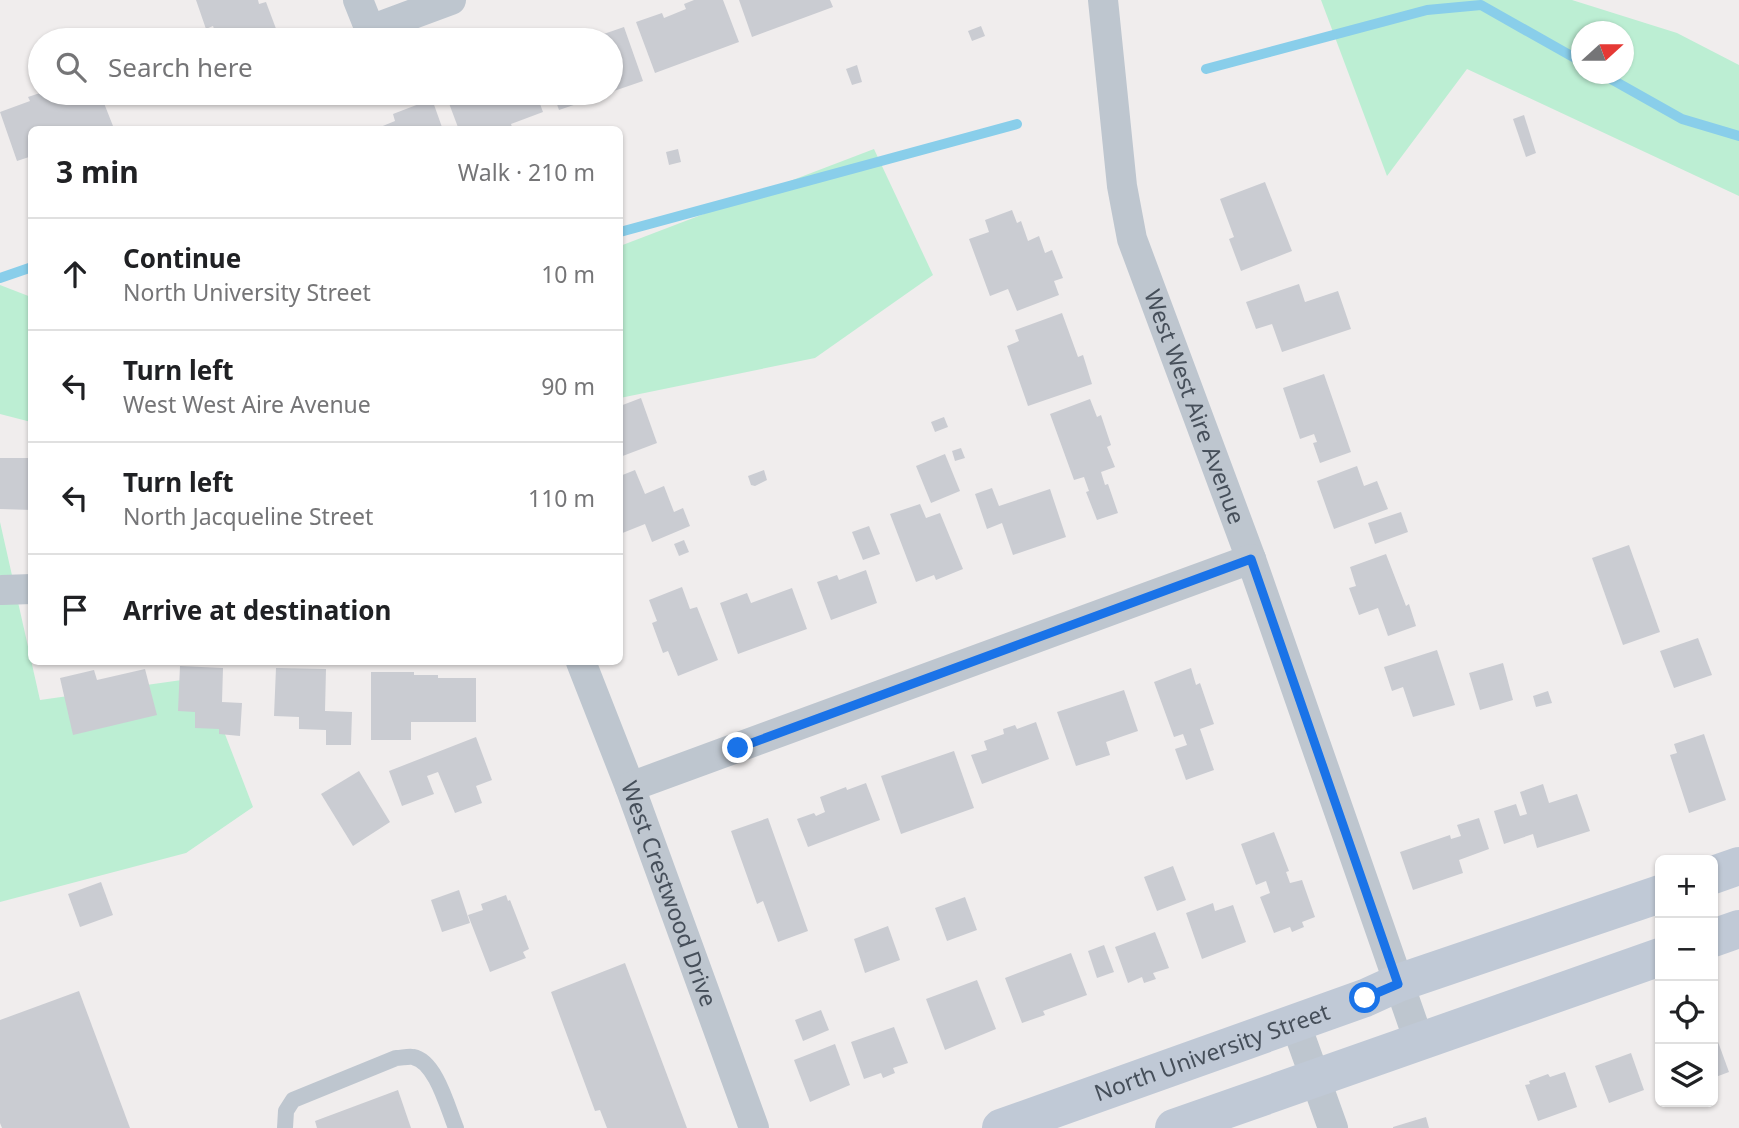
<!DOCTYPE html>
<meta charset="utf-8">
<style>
body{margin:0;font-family:"Noto Sans",sans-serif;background:#f2f2f2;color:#202124}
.controls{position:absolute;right:21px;bottom:21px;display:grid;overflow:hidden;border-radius:10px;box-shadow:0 2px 5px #0004}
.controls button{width:63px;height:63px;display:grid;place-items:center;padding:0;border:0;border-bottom:2px solid #e0e0e0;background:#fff;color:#202124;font:35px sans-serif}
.compass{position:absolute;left:1571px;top:21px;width:63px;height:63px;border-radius:50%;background:#fff;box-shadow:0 2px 5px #0004;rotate:69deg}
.stop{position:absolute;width:21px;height:21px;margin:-16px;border:5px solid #1a73e8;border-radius:50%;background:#fff}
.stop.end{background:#1a73e8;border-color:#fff;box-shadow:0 2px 7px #0008}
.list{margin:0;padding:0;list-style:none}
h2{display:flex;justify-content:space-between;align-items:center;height:91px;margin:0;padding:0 28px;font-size:30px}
h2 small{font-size:23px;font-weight:400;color:#757577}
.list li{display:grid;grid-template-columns:46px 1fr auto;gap:21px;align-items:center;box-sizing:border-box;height:112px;padding:0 28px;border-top:2px solid #e0e0e0}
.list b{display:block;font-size:26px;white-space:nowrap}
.list p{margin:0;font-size:23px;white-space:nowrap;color:#757577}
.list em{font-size:23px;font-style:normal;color:#757577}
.icon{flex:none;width:38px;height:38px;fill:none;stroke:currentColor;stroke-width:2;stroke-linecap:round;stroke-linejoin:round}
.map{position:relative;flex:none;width:1739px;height:1128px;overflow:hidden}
.search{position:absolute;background:#fff;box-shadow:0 2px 5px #0004;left:28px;top:28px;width:595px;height:77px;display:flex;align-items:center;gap:18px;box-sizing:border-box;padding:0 24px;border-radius:38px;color:#757577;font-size:26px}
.panel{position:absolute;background:#fff;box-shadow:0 2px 5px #0004;left:28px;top:126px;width:595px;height:539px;border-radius:10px}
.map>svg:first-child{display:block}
.green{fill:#bceed3;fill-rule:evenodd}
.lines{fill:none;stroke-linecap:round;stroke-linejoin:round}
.stream{stroke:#89ceea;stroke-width:10}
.building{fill:#caccd2}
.service{stroke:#bec6cf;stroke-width:16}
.minor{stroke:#bec6cf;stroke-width:30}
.secondary{stroke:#c0c9d6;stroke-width:38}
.route{stroke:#1a73e8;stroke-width:9}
.labels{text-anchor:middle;stroke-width:5;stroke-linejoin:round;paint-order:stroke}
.street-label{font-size:23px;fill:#464f5a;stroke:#fff}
</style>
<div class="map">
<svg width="1739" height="1128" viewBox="0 0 1739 1128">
<rect width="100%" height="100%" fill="#f0eded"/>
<!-- green -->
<g class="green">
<path d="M1321,0H1572L1677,33L1739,65V196L1467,69L1387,176ZM1582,32H1624V74H1582Z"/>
<path d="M874,149L933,275L815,358L620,398V246Z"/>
<path d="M0,285L31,297V422L0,414Z"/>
<path d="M0,522L40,700L203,677L253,807L186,853L0,902Z"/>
</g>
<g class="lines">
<!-- stream -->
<g class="stream">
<path d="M1206,69L1427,10L1481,5L1582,62"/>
<path d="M1602,74L1682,119L1739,136"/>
<path d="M620,232L1017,124"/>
<path d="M0,278L32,267"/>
</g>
</g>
<!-- building -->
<g class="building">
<path d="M196,0H258L259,4L266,2L278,34L270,37L271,40H218L213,26L206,29Z"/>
<path d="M694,0H723L739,42L655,73L636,22L662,13L664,18L686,9L684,4Z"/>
<path d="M739,0H830L833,7L752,37Z"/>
<path d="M981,26L985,36L972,41L968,31Z"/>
<path d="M624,27L643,81L611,92V40H596L595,37Z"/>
<path d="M857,65L862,82L852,85L846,69Z"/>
<path d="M40,93H100L113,126L103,130H32V156L17,161L0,112L30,101L28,97Z"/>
<path d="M461,93H536L543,112L511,124L513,130H459L447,98Z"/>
<path d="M553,93H609L559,110Z"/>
<path d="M432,99L443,130H373L395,121L393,114Z"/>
<path d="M1524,115L1536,153L1526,157L1513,119Z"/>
<path d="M678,149L681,162L669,165L666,152Z"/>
<path d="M1265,182L1292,251L1241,271L1229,239L1234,237L1220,199Z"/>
<path d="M1012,210L1017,223L1021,221L1028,241L1039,236L1045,253L1052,250L1063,278L1054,281L1059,295L1017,311L1008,289L990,296L969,239L989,232L985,220Z"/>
<path d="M1299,284L1305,302L1338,291L1351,329L1282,352L1272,324L1256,329L1246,302Z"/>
<path d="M1062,313L1078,357L1083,355L1092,384L1028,406L1007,346L1019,341L1015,330Z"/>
<path d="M1324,374L1351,452L1320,463L1313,443L1317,442L1314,434L1300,439L1283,388Z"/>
<path d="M641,398L657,443L620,457V406Z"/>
<path d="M1090,399L1097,417L1101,415L1111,445L1107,447L1115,467L1101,472L1105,485L1108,484L1118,513L1097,520L1086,492L1089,491L1084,477L1074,480L1050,414Z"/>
<path d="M944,417L948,427L935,432L931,422Z"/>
<path d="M961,448L965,458L955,461L952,451Z"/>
<path d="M945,454L960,491L931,503L916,466Z"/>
<path d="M0,458H32V510L0,509Z"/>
<path d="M1357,466L1364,486L1377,481L1388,509L1334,529L1317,481Z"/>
<path d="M635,470L645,494L664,486L674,512L683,508L690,526L652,542L645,524L620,534V476Z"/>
<path d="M764,470L767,480L755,486L751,485L748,476Z"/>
<path d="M992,488L999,506L1050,489L1066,537L1013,555L1002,523L987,529L975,494Z"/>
<path d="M920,504L926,518L940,513L963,569L936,580L934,575L916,582L890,514Z"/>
<path d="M1401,512L1408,532L1375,544L1368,523Z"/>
<path d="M869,526L880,554L863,560L852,532Z"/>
<path d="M684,540L689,552L679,556L674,544Z"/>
<path d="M1629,545L1660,632L1623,645L1592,558Z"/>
<path d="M1386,554L1406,606L1409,604L1416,626L1388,636L1378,608L1359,615L1349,588L1356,586L1350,567Z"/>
<path d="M866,570L877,603L831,620L817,582L837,575L839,580Z"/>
<path d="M682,587L690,609L697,607L718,660L678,676L668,651L663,653L652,623L657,621L649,600Z"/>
<path d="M792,588L807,629L738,654L720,603L747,593L751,603Z"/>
<path d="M1698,638L1712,675L1674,688L1660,651Z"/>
<path d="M1437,650L1455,705L1413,717L1403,687L1392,691L1384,667Z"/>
<path d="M1503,663L1513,700L1480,710L1469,673Z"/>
<path d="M180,666L223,668L222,702L242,703L240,736L219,734V729L195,728V712L178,711Z"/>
<path d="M276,668L326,669L325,711L352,712L351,745H326V730L299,729V717L274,716Z"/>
<path d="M1191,668L1196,685L1200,683L1214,724L1200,729L1214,770L1186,780L1175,749L1187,745L1183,734L1174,737L1154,682Z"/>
<path d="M145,669L157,715L73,735L60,678L94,670L97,680Z"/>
<path d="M371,672H414V675H438V678H476V722H411V740H371Z"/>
<path d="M1124,690L1138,731L1106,742L1110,755L1076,766L1057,712Z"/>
<path d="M1548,691L1552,703L1536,707L1533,696Z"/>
<path d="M1036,722L1049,759L982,784L971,755L987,750L984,741L1004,734L1003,729L1015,725L1017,729Z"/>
<path d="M1704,734L1726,800L1689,813L1670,755L1677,753L1674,744Z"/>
<path d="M476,737L492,780L476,786L482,803L455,813L438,772L427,776L434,794L402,806L389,771Z"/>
<path d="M954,751L974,808L901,834L881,776Z"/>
<path d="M359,771L390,822L353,846L321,794Z"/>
<path d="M866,783L880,820L808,847L797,819L814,813L816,816L825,812L820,797L846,787L847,790Z"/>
<path d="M1543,784L1549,803L1577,794L1590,831L1537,848L1533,834L1504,844L1494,811L1516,804L1520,816L1527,814L1520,792Z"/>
<path d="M768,818L808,931L778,942L763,901L757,904L731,831Z"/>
<path d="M1479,818L1489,849L1459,860L1463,873L1413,890L1400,852L1450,835L1451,839L1461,836L1457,825Z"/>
<path d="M1274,832L1289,871L1286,872L1290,883L1302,880L1315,917L1302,922L1304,927L1292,932L1290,927L1274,933L1260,897L1270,893L1266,881L1256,885L1241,844Z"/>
<path d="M1173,866L1186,900L1157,911L1144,877Z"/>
<path d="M101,882L113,915L80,927L68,894Z"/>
<path d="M459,890L470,923L442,932L431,900Z"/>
<path d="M506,895L508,901L510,900L529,949L523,952L526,958L490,972L468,915L483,910L481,904Z"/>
<path d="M965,897L977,930L947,941L935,908Z"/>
<path d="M1213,903L1215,911L1233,905L1246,942L1202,959L1186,913Z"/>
<path d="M888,926L900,960L865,973L854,939Z"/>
<path d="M1155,932L1169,968L1153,973L1156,979L1144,983L1142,977L1128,983L1115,947Z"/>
<path d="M1104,945L1114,972L1097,978L1088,951Z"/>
<path d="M1071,953L1087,995L1043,1011L1045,1015L1022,1023L1005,978Z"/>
<path d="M625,963L687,1128H607L600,1110L595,1111L551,992Z"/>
<path d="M977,980L996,1029L945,1050L926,999Z"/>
<path d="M79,991L130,1128H2L0,1123V1020Z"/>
<path d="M821,1010L829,1030L803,1041L795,1020Z"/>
<path d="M894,1027L908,1063L893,1068L895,1073L883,1078L881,1073L864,1079L851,1042Z"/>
<path d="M1713,1028L1729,1072L1713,1078Z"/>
<path d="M835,1044L850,1085L810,1102L794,1060Z"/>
<path d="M1631,1053L1644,1090L1609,1103L1595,1066Z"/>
<path d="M1565,1072L1577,1107L1538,1121L1525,1085L1530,1084L1529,1081L1548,1074L1550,1077Z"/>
<path d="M398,1090L411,1128H317L315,1121Z"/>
<path d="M1426,1117L1429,1128H1393V1127Z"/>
</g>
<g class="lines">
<!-- service -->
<path class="service" d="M285,1128L286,1111L293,1100L396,1058C401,1058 409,1056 413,1057C436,1061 448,1109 456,1128"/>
<!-- minor -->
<g class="minor">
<path d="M358,0L370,30L451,0"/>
<path id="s1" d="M1103,0L1122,186L1132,239L1251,559L1419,1041"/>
<path d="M2,590L32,589"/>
<path id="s2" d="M581,662L630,787L754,1128"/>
<path d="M630,787L1251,559"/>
<path d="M1295,1022L1333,1128"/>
</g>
<!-- secondary -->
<g class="secondary">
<path d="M1713,875L1739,866"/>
<path d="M1713,938L1739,929"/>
<path id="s3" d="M1001,1128L1365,998L1398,983L1660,894"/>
<path d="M1174,1128L1660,957"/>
</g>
</g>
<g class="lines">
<!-- route -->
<path class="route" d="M738,748L1251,559L1398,984L1365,998"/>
</g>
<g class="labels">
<!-- street labels -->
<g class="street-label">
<text dy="8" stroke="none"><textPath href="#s1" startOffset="420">West West Aire Avenue</textPath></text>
<text dy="8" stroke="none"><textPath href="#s2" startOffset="248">West Crestwood Drive</textPath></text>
<text dy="8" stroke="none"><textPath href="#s3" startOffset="224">North University Street</textPath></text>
</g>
</g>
</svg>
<div class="controls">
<button>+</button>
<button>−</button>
<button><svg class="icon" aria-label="locate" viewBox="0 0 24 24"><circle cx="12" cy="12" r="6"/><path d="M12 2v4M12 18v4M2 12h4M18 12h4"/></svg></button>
<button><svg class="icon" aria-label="layers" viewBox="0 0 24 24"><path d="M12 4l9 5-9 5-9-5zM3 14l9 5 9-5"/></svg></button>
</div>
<svg class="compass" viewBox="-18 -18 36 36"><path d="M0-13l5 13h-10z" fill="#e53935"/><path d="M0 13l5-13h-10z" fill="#757577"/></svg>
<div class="stop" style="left:1365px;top:998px"></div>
<div class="stop end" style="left:738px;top:748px"></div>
<div class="search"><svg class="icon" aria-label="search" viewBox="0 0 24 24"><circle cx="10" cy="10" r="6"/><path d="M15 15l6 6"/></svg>Search here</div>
<section class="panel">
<h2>3 min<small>Walk · 210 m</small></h2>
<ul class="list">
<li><svg class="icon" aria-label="ahead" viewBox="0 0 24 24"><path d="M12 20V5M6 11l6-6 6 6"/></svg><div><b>Continue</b><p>North University Street</p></div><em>10 m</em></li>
<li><svg class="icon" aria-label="left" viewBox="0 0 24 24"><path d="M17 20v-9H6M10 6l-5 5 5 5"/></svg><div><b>Turn left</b><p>West West Aire Avenue</p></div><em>90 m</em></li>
<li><svg class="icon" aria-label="left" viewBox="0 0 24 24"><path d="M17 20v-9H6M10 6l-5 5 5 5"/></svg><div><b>Turn left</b><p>North Jacqueline Street</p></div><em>110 m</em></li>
<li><svg class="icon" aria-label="arrive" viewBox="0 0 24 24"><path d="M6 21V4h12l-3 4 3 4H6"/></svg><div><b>Arrive at destination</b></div></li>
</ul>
</section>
</div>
